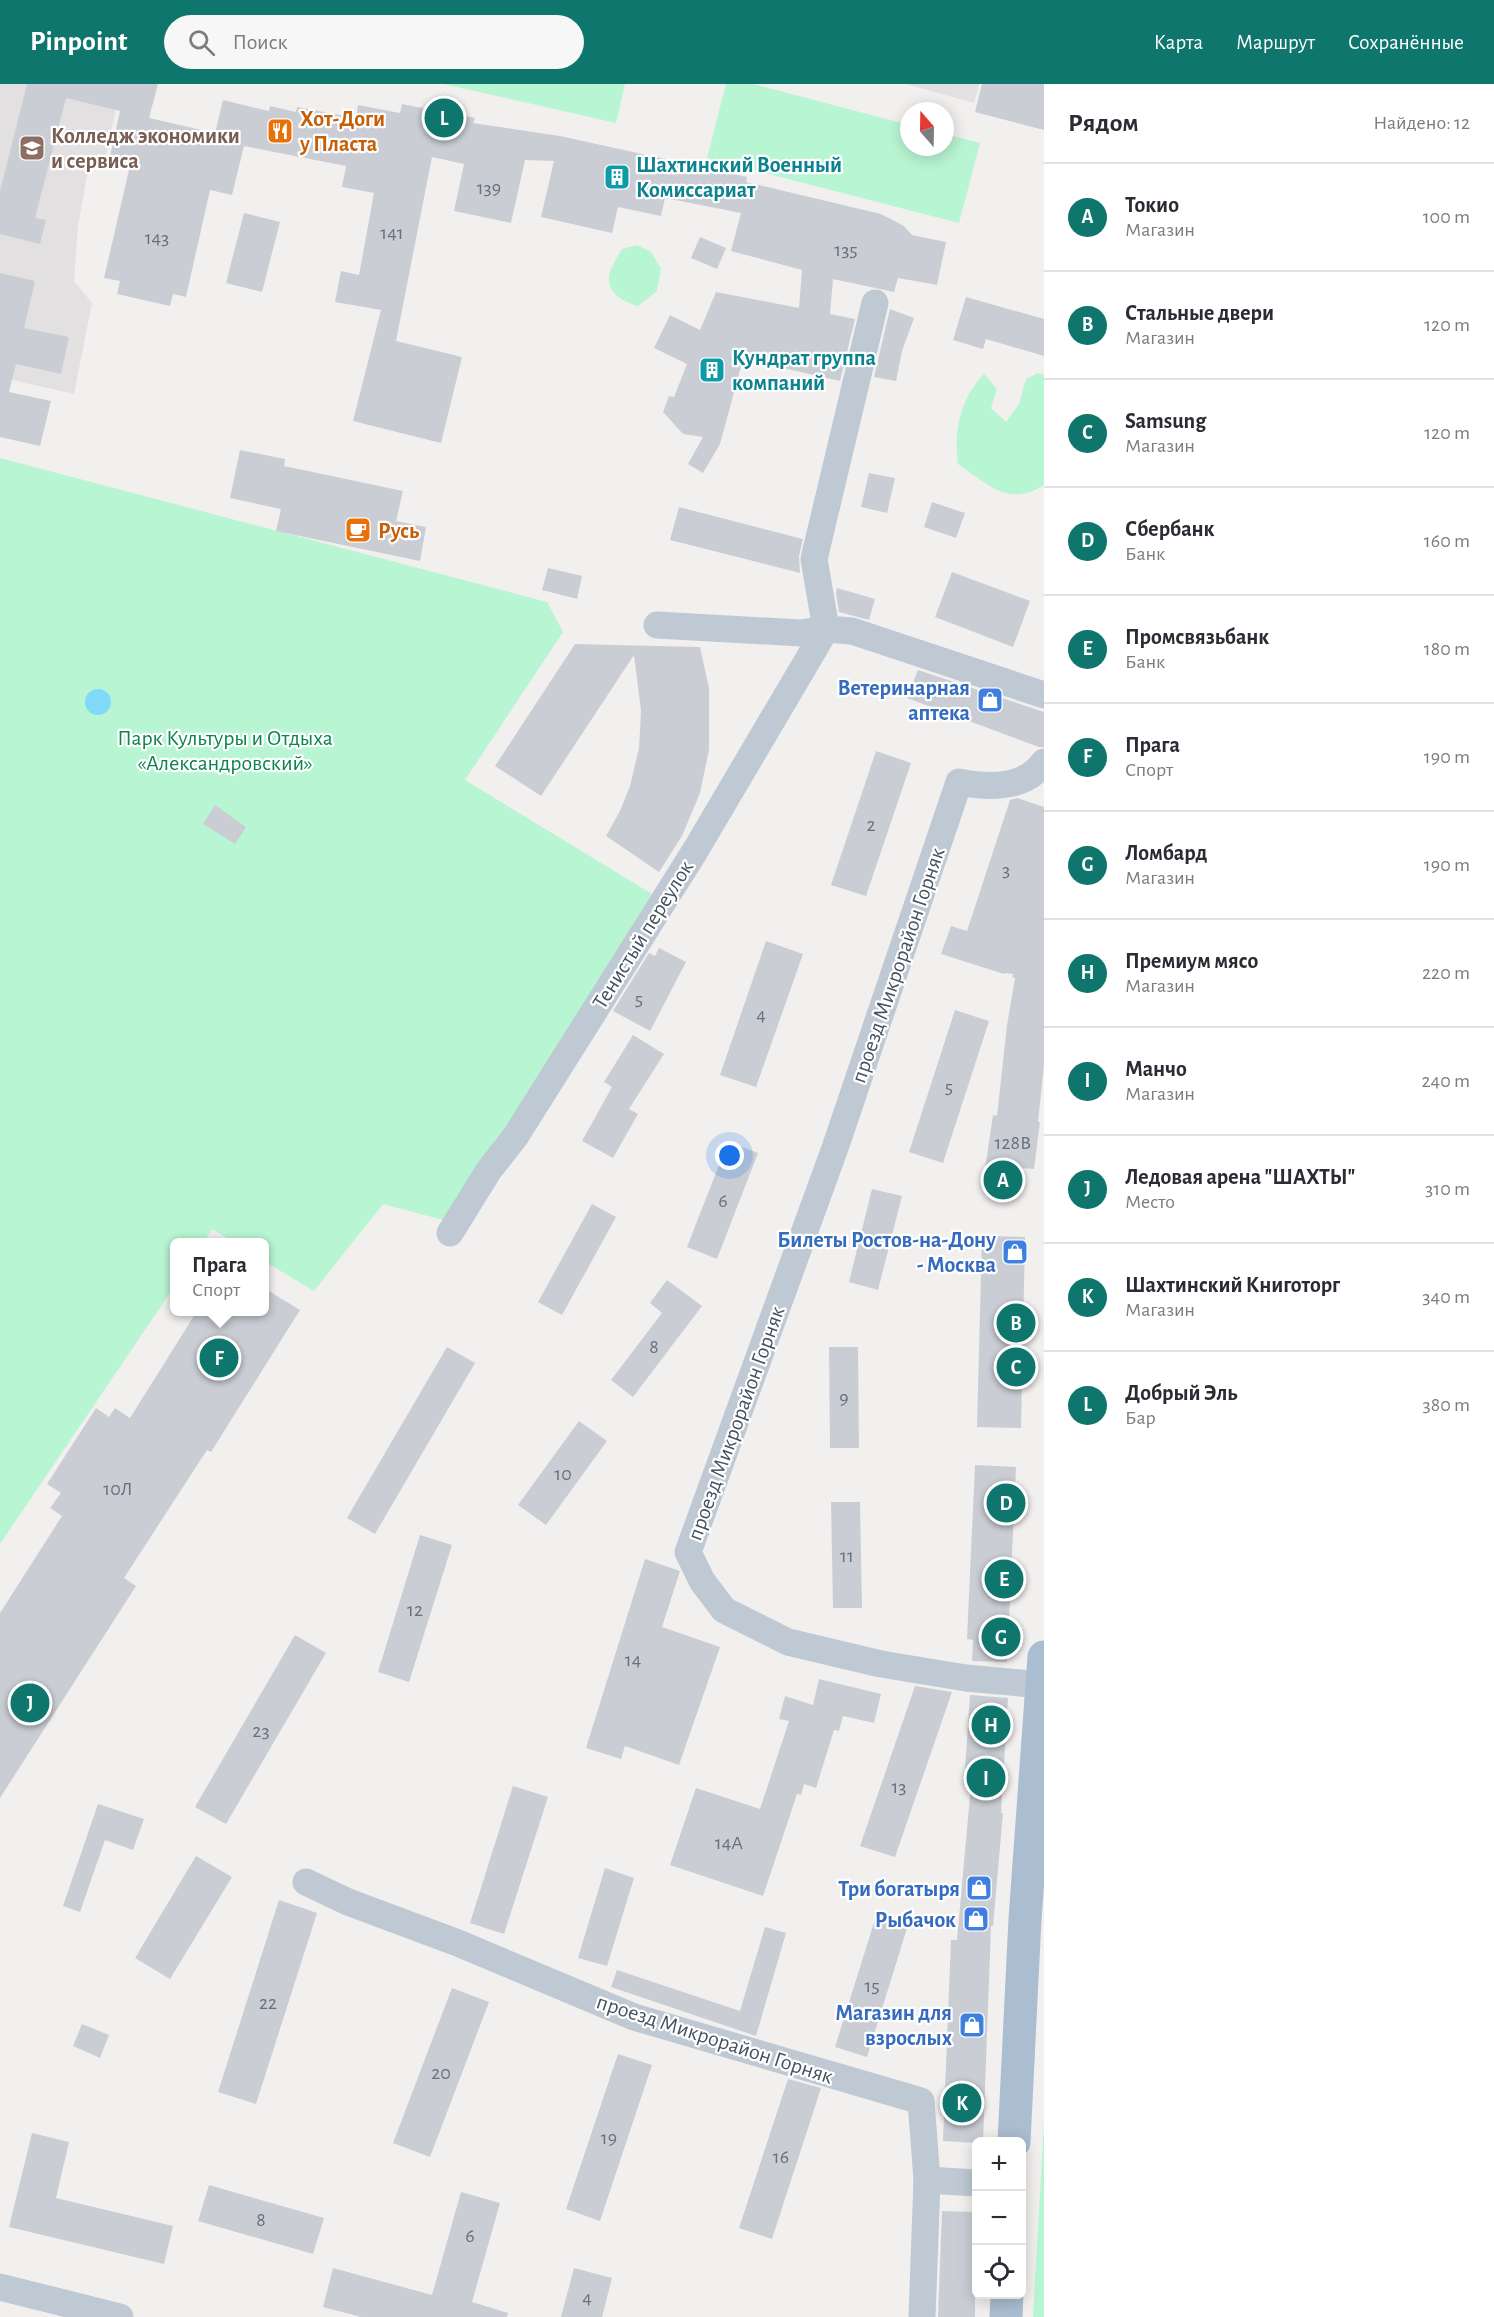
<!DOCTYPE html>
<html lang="ru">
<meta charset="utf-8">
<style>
body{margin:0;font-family:"Alegreya Sans",sans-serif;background:#f7f7f7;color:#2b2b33}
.controls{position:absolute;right:18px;bottom:18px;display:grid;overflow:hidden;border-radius:9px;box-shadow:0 3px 15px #0003}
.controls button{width:54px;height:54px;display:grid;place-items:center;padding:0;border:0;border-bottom:2px solid #e1e1e2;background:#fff;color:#2b2b33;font:30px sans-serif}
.compass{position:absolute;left:900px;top:18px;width:54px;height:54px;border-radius:50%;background:#fff;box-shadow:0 3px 15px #0003;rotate:340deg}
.you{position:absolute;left:730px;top:1072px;width:21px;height:21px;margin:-15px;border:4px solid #fff;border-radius:50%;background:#1a73e8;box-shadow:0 0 0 9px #1a73e833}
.badge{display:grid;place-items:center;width:39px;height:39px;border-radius:50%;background:#0f766e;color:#fff;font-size:20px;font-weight:700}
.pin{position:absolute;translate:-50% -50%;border:3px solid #fff;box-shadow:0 2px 6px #0006}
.popup{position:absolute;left:170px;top:1154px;width:99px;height:78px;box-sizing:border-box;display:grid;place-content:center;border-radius:9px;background:#fff;filter:drop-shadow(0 2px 4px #0005);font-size:20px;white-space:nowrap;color:#7c7c81}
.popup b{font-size:22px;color:#2b2b33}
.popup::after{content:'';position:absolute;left:50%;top:100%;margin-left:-12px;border:12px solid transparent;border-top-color:#fff}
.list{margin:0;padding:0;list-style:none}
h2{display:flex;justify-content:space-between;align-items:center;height:78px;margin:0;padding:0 24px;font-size:26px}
h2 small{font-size:20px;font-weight:400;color:#7c7c81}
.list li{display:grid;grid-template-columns:39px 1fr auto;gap:18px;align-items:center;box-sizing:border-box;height:108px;padding:0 24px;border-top:2px solid #e1e1e2}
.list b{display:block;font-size:22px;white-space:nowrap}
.list p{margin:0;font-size:20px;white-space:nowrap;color:#7c7c81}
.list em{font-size:20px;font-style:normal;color:#7c7c81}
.icon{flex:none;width:33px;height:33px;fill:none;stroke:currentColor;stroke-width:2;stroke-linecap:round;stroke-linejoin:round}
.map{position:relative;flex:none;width:1044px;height:2233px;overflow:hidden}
header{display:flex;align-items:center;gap:36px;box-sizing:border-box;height:84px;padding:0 30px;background:#0f766e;color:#fff}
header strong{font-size:28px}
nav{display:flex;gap:33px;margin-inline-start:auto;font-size:21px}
.search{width:420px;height:54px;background:#f7f7f7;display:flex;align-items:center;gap:15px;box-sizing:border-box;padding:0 21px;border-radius:33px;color:#7c7c81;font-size:22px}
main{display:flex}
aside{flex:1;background:#fff}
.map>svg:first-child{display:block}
.education{fill:#e3e0e1}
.green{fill:#b8f5d2}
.water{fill:#80daf7}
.building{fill:#caced4}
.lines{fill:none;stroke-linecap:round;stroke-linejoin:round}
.minor{stroke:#bec9d3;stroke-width:27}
.major{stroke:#abbdd1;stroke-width:33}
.labels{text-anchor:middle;stroke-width:4.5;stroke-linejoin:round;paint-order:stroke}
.number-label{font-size:20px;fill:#66717c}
.food-label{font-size:22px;font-weight:bold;fill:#c56008;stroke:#fff;text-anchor:start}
.education-label{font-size:22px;font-weight:bold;fill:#785e54;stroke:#fff;text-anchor:start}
.culture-label{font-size:22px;font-weight:bold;fill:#0d838f;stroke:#fff;text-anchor:start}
.shop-label{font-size:22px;font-weight:bold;fill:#366cbe;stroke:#fff;text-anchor:end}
.park-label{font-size:22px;fill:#0c844c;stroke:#fff}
.street-label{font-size:22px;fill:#45525f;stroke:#fff}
</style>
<header>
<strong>Pinpoint</strong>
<div class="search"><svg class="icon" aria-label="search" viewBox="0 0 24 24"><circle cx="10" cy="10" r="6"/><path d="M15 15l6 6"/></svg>Поиск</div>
<nav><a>Карта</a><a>Маршрут</a><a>Сохранённые</a></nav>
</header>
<main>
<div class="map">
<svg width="1044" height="2233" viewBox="0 0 1044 2233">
<rect width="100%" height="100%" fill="#f2efef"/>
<!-- education -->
<g class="education">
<path d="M0,0H121L106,71H91L78,141L74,197L92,219L74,310L0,293Z"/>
<path d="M906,0H979L974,19Z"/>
</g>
<!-- green -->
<g class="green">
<path d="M444,0H625L616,39Z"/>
<path d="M726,0H753L909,41V63H945V50L980,59L959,139L707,74Z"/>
<path d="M637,161L651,168L661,185L657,207L638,222C625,218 607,210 609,192C610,184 618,173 622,165Z"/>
<path d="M1038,289L1044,291V401C1010,424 987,400 958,380C953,348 961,313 984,290L997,305L991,324L1006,338L1019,320L1026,295Z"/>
<path d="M0,374L547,518L563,548L465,696L652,810L447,1137L383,1120L314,1207L264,1177V1158H234L212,1145L204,1158H174V1203L0,1460Z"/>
<path d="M1044,2039V2233H1033Z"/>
</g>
<!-- water -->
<circle class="water" cx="98" cy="618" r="13"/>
<!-- building -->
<g class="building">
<path d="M27,0H158L149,34L215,49L223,16L269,27L270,22L296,28L297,23L356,34L358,21L400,29L402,20L475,34L473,39L560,52L747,93L746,98L881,130L904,142L912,151L946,158L937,201L898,194L894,208L833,195L830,230L855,235L840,297L743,275L720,360L703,389L688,380L703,353L683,350L663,328L669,312L674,313L687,280L654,264L670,231L700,246L716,208L799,224L802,186L731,167L741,129L665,114L661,132L618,123L612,149L541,133L554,77L525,76L511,139L454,127L464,80L432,73L396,257L462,273L441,359L353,337L381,226L335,218L341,187L359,191L374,109L342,103L346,82L244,62L232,111L210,106L186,213L173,210L170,222L117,210L120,197L104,194L129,86L108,81L120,27L66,14L35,134L46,136L40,160L0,150V107Z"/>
<path d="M982,0H1044V46L975,28Z"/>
<path d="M244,129L280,138L262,208L226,199Z"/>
<path d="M700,153L726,164L717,185L691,174Z"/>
<path d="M0,189L35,197L24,244L69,253L61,290L16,280L9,308L51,317L40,362L0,353Z"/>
<path d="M966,213L1044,235V272L986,255L983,265L953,256Z"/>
<path d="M890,225L914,234L902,267L896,297L874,293Z"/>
<path d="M240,366L285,375L284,382L403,407L396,437L426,443L420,477L276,447L281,425L230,414Z"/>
<path d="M869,389L895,394L887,429L861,423Z"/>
<path d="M932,418L965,429L956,454L924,443Z"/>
<path d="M679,423L803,455L799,472L800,489L670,456Z"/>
<path d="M548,484L582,492L577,515L542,506Z"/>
<path d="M952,488L1030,517L1013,563L935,533Z"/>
<path d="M837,504L875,515L869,536L839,528L836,509Z"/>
<path d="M575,560L700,563L709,604V666L700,709L682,752L659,788L606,752L620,727L630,702L639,664L641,627L634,571L541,712L495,682Z"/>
<path d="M918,586L1044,628V663H1039L907,614Z"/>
<path d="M876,667L911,679L866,812L831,801Z"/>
<path d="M1017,714L1044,723V981L1038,1038H1040L1034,1085L1023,1084L1019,1110L982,1105L993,1031L997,1032L1007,941L1015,894L1012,893L1013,890L1005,889L1004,890L941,870L951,842L967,847L1010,716Z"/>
<path d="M215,721L246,743L235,760L203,740Z"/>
<path d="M766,857L803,870L756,1003L720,991Z"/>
<path d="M659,864L686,878L650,947L613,927L649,869L655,872Z"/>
<path d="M955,926L989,937L943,1079L909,1068Z"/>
<path d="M633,951L664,970L629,1025L638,1030L613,1074L582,1057L612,1003L604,998Z"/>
<path d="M728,1058L758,1069L717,1175L687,1163Z"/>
<path d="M872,1105L902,1112L878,1206L849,1198Z"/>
<path d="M592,1120L616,1133L562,1231L538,1218Z"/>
<path d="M982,1152L1025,1153L1021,1344L977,1343Z"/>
<path d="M667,1196L702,1222L633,1313L611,1296L662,1229L650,1219Z"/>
<path d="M264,1204L300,1226L211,1368L207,1366L124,1494L136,1502L0,1714V1529L62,1432L50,1424L61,1409L47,1400L96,1324L109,1333L115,1324L130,1334L197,1227H264Z"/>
<path d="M447,1263L475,1279L375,1450L347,1434Z"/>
<path d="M829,1263H858L859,1364H830Z"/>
<path d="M579,1337L607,1357L546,1441L518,1421Z"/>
<path d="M975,1381L1016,1383L1007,1578L972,1577L973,1556L967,1555Z"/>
<path d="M831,1418H860L862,1524H833Z"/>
<path d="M420,1451L452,1461L409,1598L378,1588Z"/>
<path d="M645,1475L680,1487L662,1543L720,1563L679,1681L625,1662L621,1675L586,1664Z"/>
<path d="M295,1551L326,1569L226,1740L195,1723Z"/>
<path d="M819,1595L881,1610L874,1639L843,1632L839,1647L834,1646L816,1704L804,1700L801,1711L797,1710L763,1812L670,1781L696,1704L760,1725L789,1637L779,1635L785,1612L813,1621Z"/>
<path d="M915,1602L952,1608L895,1773L860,1762Z"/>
<path d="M970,1611L1008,1614L1001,1729H1003L993,1842H991L983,2058L976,2059L943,2057L951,1856H957L971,1701L964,1700Z"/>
<path d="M513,1702L548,1713L504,1850L470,1839Z"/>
<path d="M98,1720L144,1735L133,1766L105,1756L80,1828L63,1822Z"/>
<path d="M196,1772L232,1793L170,1895L135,1874Z"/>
<path d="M605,1784L634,1794L607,1882L578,1874Z"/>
<path d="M279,1816L317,1829L256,2020L218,2008Z"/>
<path d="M877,1829L909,1838L867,1973L835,1963Z"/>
<path d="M765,1843L786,1849L756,1952L611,1903L617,1886L740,1927Z"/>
<path d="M452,1904L489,1918L430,2073L393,2059Z"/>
<path d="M82,1940L109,1951L100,1974L73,1962Z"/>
<path d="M618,1970L652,1981L600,2137L566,2125Z"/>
<path d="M788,1995L821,2004L772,2155L739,2144Z"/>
<path d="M32,2049L69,2058L56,2114L173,2142L164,2180L9,2143Z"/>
<path d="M209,2101L324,2134L313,2170L198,2137Z"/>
<path d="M461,2108L500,2119L472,2218L508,2229L507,2233H361L323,2223L333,2184L432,2211Z"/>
<path d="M942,2127L976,2128L975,2233H938Z"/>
<path d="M574,2184L612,2194L602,2233H561Z"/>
</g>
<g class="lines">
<!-- minor -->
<g class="minor">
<path d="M657,541L801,549L826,545L852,547L1044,611"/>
<path d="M450,1149L489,1086L515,1053L695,767L826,545L814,475L875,219"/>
<path d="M1042,1601L966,1594L881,1580L788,1558L724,1526L702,1497L688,1468L835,1064L959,698C989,704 1025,705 1044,678"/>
<path d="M306,1798L348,1818L458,1859L634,1933L921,2017L927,2096L922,2233"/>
<path d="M927,2096L976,2099"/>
<path d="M0,2203L120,2233"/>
</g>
<!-- major -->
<g class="major">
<path d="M1014,2058L1025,1835L1044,1573"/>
<path d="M1006,2233L1007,2210"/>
</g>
</g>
<!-- icons -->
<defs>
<g id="restaurant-square" transform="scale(1.35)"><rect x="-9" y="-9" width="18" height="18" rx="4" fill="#e8710a" stroke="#fff"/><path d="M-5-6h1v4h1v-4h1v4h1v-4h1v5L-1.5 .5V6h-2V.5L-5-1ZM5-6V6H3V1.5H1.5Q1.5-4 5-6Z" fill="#fff"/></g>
<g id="university-square" transform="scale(1.35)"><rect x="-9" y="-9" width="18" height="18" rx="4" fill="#8d6e63" stroke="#fff"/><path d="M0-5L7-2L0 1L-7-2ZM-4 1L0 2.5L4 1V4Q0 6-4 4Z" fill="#fff"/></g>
<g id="building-square" transform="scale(1.35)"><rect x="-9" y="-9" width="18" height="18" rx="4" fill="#0f9aa8" stroke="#fff"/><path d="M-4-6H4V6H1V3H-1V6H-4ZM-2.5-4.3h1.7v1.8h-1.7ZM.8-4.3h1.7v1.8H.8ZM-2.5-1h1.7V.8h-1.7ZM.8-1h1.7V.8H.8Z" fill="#fff"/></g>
<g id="cafe-square" transform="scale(1.35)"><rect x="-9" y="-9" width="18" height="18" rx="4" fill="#e8710a" stroke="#fff"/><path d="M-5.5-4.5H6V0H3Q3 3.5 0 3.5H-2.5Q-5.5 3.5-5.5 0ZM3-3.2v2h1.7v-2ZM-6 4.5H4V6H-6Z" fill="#fff"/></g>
<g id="shop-square" transform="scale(1.35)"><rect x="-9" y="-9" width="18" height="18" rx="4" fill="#3f7fe0" stroke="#fff"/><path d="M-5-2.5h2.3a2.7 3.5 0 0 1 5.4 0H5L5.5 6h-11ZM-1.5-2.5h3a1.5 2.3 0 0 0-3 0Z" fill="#fff"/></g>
</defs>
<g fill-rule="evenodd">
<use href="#restaurant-square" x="280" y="47"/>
<use href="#university-square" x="32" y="64"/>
<use href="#building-square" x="617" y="93"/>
<use href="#building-square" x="712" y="286"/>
<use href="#cafe-square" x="358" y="446"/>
<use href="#shop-square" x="990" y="616"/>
<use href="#shop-square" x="1015" y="1168"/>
<use href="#shop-square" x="979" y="1804"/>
<use href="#shop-square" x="976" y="1835"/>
<use href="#shop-square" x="972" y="1941"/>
</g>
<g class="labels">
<!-- number labels -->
<g class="number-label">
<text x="489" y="110">139</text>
<text x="392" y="155">141</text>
<text x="157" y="160">143</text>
<text x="846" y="172">135</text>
<text x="871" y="747">2</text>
<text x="1006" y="792">3</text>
<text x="639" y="921">5</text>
<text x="761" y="937">4</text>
<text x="949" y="1009">5</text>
<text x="1013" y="1065">128В</text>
<text x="723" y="1123">6</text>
<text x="654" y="1269">8</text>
<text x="844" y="1320">9</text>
<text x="563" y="1396">10</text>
<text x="118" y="1411">10Л</text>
<text x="847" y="1478">11</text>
<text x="415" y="1532">12</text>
<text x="633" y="1582">14</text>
<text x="261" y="1653">23</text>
<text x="899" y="1709">13</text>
<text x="729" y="1765">14А</text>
<text x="872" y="1908">15</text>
<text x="268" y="1925">22</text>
<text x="441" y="1995">20</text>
<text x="609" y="2060">19</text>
<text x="781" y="2079">16</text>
<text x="261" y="2142">8</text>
<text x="470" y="2158">6</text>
<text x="587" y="2220">4</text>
</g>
<!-- food labels -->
<g class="food-label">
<text x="300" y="42">Хот-Доги<tspan x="300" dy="25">у Пласта</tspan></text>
<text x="378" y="454">Русь</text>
</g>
<!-- education labels -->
<g class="education-label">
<text x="51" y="59">Колледж экономики<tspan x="51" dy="25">и сервиса</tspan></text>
</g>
<!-- culture labels -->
<g class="culture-label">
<text x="636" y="88">Шахтинский Военный<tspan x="636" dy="25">Комиссариат</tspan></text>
<text x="732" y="281">Кундрат группа<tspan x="732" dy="25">компаний</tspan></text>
</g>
<!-- shop labels -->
<g class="shop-label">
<text x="970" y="611">Ветеринарная<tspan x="970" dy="25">аптека</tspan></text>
<text x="996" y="1163">Билеты Ростов-на-Дону<tspan x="996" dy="25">- Москва</tspan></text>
<text x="960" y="1812">Три богатыря</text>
<text x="956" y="1843">Рыбачок</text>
<text x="952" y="1936">Магазин для<tspan x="952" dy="25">взрослых</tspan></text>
</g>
<!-- park labels -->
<g class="park-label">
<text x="225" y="661">Парк Культуры и Отдыха<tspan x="225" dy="25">«Александровский»</tspan></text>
</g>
<!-- street labels -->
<g class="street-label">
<text transform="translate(642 850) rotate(-58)" y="8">Тенистый переулок</text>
<text transform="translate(897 881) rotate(-71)" y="8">проезд Микрорайон Горняк</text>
<text transform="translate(735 1339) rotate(-70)" y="8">проезд Микрорайон Горняк</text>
<text transform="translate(715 1954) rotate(18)" y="8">проезд Микрорайон Горняк</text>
</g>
</g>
</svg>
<div class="controls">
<button>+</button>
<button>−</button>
<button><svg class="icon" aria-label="locate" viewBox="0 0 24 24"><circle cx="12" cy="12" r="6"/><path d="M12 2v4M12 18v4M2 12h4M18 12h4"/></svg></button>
</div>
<svg class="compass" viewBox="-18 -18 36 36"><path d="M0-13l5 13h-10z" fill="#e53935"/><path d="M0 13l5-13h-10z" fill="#7c7c81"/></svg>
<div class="you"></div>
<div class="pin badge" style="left:1003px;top:1096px">A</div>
<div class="pin badge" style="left:1016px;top:1239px">B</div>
<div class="pin badge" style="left:1016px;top:1283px">C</div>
<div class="pin badge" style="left:1006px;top:1419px">D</div>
<div class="pin badge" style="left:1004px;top:1495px">E</div>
<div class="pin badge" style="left:219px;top:1274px">F</div>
<div class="popup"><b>Прага</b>Спорт</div>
<div class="pin badge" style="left:1001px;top:1553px">G</div>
<div class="pin badge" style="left:991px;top:1641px">H</div>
<div class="pin badge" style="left:986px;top:1694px">I</div>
<div class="pin badge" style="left:30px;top:1619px">J</div>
<div class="pin badge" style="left:962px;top:2019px">K</div>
<div class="pin badge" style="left:444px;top:34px">L</div>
</div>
<aside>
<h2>Рядом<small>Найдено: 12</small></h2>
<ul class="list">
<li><span class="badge">A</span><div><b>Токио</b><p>Магазин</p></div><em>100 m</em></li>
<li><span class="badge">B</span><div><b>Стальные двери</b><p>Магазин</p></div><em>120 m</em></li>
<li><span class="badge">C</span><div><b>Samsung</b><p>Магазин</p></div><em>120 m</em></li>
<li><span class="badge">D</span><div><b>Сбербанк</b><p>Банк</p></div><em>160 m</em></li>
<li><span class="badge">E</span><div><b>Промсвязьбанк</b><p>Банк</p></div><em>180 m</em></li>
<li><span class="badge">F</span><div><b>Прага</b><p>Спорт</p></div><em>190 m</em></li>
<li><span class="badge">G</span><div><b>Ломбард</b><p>Магазин</p></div><em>190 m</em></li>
<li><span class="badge">H</span><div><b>Премиум мясо</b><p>Магазин</p></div><em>220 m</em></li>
<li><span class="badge">I</span><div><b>Манчо</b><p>Магазин</p></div><em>240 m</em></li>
<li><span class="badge">J</span><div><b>Ледовая арена &quot;ШАХТЫ&quot;</b><p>Место</p></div><em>310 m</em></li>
<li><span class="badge">K</span><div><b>Шахтинский Книготорг</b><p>Магазин</p></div><em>340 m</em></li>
<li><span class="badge">L</span><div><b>Добрый Эль</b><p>Бар</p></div><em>380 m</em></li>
</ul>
</aside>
</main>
